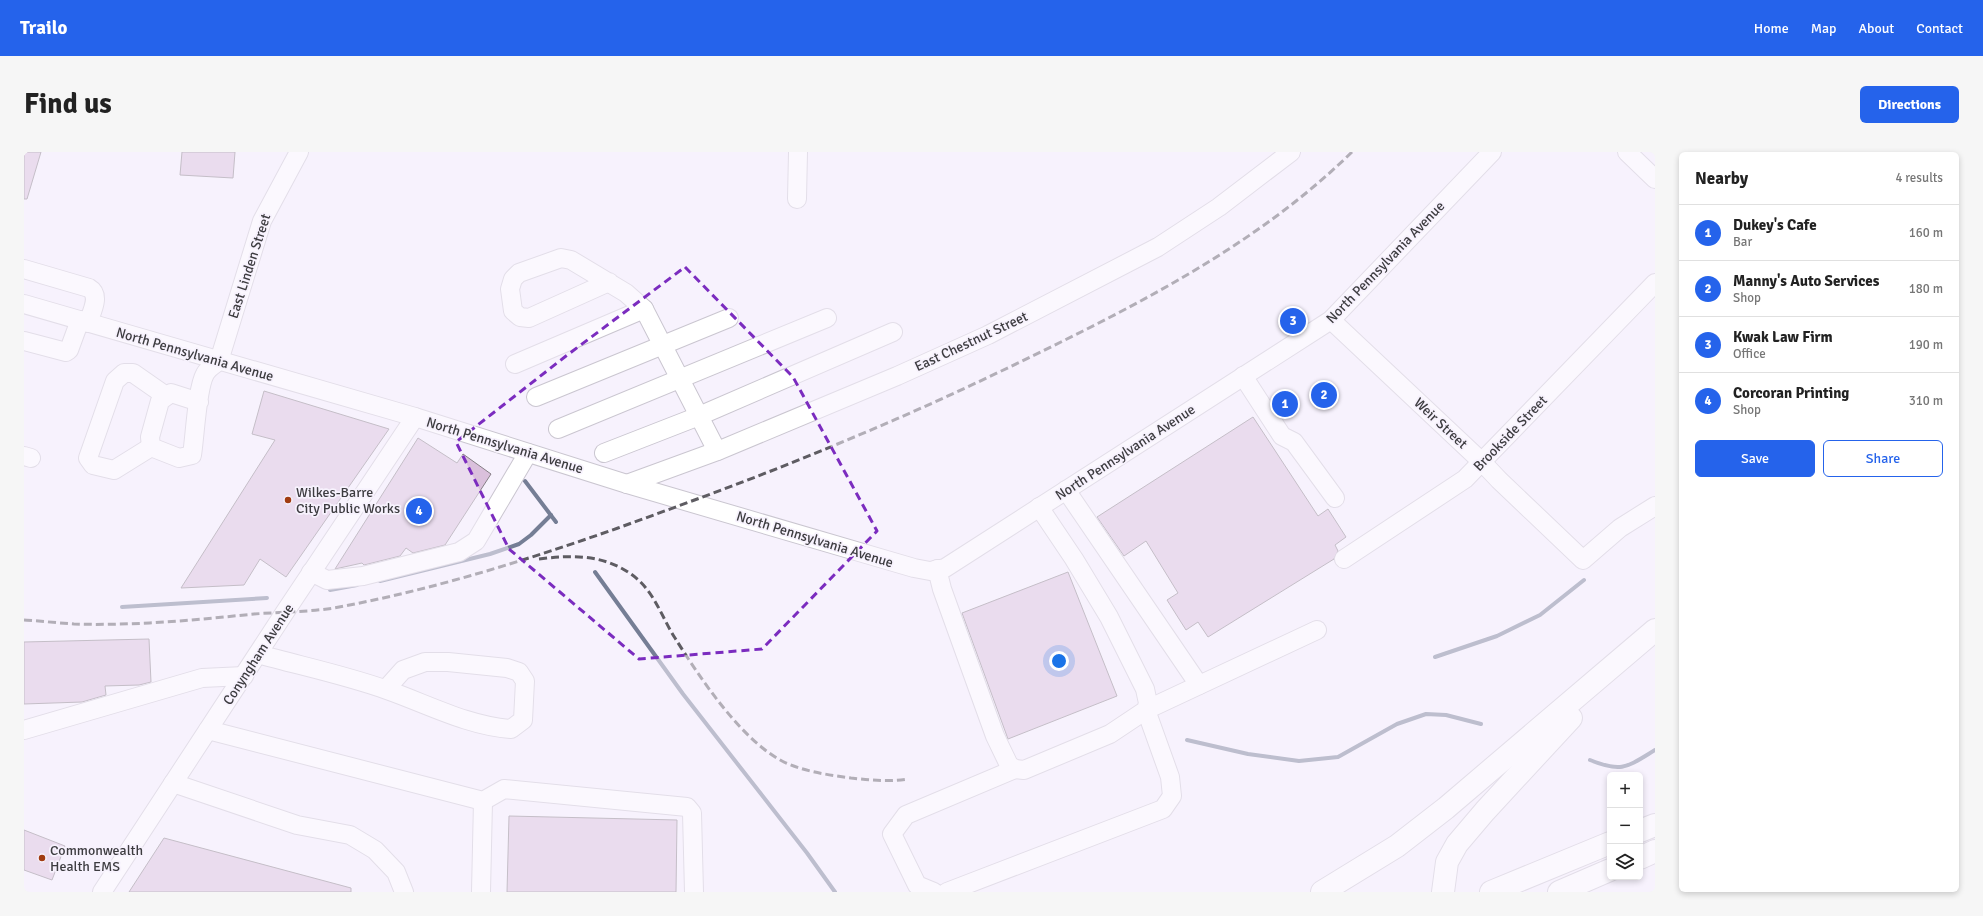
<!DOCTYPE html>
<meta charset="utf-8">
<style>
body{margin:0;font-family:Signika,sans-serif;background:#f6f6f6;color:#222}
.controls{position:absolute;right:12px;bottom:12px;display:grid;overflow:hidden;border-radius:6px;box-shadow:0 2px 6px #0003}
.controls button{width:36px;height:36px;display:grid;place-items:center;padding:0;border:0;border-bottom:1px solid #e0e0e0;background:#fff;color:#222;font:20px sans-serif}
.you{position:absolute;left:1035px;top:509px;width:14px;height:14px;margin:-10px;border:3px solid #fff;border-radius:50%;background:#1a73e8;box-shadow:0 0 0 6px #1a73e833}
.badge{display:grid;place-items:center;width:26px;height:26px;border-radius:50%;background:#2563eb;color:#fff;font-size:13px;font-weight:700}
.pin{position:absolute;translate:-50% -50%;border:2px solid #fff;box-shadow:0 1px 4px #0006}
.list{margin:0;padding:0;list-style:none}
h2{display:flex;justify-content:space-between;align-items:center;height:52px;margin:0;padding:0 16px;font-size:17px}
h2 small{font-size:13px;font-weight:400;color:#767676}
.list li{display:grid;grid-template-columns:26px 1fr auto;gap:12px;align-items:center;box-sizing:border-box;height:56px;padding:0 16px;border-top:1px solid #e0e0e0}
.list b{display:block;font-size:15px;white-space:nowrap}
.list p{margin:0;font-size:13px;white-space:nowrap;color:#767676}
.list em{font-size:13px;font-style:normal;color:#767676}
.actions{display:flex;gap:8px;padding:12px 16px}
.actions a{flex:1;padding:9px 0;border:1px solid #2563eb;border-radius:6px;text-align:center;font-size:14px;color:#2563eb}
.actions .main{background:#2563eb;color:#fff}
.icon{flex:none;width:22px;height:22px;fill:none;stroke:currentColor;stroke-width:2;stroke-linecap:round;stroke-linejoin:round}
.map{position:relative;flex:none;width:1631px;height:740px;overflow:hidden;border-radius:6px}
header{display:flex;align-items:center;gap:24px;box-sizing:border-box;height:56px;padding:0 20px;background:#2563eb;color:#fff}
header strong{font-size:19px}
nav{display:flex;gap:22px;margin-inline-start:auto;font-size:14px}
.intro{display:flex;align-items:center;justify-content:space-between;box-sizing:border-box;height:96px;padding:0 24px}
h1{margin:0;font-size:28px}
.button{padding:10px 18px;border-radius:6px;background:#2563eb;color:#fff;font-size:14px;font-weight:700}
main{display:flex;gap:24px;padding:0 24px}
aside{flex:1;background:#fff;border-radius:6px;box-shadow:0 2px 6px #0003}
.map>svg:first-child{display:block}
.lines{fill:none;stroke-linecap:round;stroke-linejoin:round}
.stream{stroke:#757e95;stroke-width:4}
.building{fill:#dac0dc;stroke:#867f86}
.minor-casing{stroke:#cac6d0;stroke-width:20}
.major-casing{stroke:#cac6d0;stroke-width:24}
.highway-casing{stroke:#cac6d0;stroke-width:24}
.minor{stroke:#fff;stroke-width:18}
.major{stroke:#fff;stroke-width:22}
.highway{stroke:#fff;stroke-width:22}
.rail{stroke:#5e5c62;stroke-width:3;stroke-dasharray:8 4;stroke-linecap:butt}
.marked{fill:none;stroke:#7b2cbf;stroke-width:3;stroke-dasharray:8 5;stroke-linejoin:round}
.poi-dot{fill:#a13c11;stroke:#f7f2fd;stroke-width:1.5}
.labels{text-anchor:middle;stroke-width:3.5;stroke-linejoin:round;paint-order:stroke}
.street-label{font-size:14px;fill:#3d3c40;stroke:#f7f2fd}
.poi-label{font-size:14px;fill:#3d3c40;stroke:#f7f2fd;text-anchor:start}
</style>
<header>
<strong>Trailo</strong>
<nav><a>Home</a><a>Map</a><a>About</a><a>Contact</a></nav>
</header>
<div class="intro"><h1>Find us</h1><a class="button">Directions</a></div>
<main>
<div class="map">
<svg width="1631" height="740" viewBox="0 0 1631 740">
<rect width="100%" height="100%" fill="#f7f2fd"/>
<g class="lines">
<!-- stream -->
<g class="stream">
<path d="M501,329L532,370"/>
<path d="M571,420L659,542L783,701L811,740"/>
<path d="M356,429L466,402L495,392L507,383L527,363"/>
<path d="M306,438L333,433"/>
<path d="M98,455L243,446"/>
<path d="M1411,505L1473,484L1516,463L1560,428"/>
<path d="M1163,588L1224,602L1275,609L1314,605L1373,572L1402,562L1422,563L1457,572"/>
<path d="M1566,608C1598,621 1603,615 1631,598"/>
</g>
</g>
<!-- building -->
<g class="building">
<path d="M0,0H17L3,47H0Z"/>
<path d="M158,0H211L209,26L156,23Z"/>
<path d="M240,239L365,277L262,425L236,407L220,433L157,436L251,288L228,282Z"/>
<path d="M1229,265L1294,364L1304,357L1322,385L1311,393L1314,399L1310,407L1184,485L1174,470L1162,478L1143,448L1154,441L1122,389L1100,404L1073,365Z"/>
<path d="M394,286L433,311L439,302L467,322L421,393L389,401L382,396L376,404L340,413L338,411L311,417Z"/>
<path d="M1044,420L1093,544L984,587L938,461Z"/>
<path d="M125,487L127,530L115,533L81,534L82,543L58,550L0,552V490Z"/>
<path d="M485,664L653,668L652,740H483Z"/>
<path d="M0,678L41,694L28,728L0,718Z"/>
<path d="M140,686L327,736V740H105Z"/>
</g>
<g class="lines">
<!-- minor casing -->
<g class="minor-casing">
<g id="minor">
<path d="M1603,0L1631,27"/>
<path d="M773,47L774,0"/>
<path d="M0,117L65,136C77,143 68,159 64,171"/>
<path d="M585,130L505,166L496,165L489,159L486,137L489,127L495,121L537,106L547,108L602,141L620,157L693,299"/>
<path d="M0,152L391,265L603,332L890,416L906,419L921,416L1307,168L1468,0"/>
<path d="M1307,168L1458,310L1475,328L1559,408L1596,376L1631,354"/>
<path d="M0,189L42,200L45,198L56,168"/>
<path d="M491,212L620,157"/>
<path d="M1219,224L1258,284L1270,290L1311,346"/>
<path d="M512,245L705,166"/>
<path d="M175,250L147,241L136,249L126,285L127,295L155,306L168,303C171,284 173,236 181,222C184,216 190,213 195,209L238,69L275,0"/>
<path d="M534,277L803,166"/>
<path d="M127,295L90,318L69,313L64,306L91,229L100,221H109L142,244"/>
<path d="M580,301L675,264L869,180"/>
<path d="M0,304L7,306"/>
<path d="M603,332L696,298L873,224L964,183L1134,95L1195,55L1267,0"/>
<path d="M1042,338L1175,533"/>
<path d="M1320,407L1441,327L1631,131"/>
<path d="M913,417L918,437L971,584L985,613L991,617L1000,618L1086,582L1122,558L1124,551L1121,537L1085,465L1050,407L1015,355"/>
<path d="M287,420L303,428L339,424L435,400L452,389L504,301"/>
<path d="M234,502C277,514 321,523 363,538C403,552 444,574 487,577L499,568L501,529L495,520L483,516L424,510H401L379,518L362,537"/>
<path d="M0,578L178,526L220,524"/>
<path d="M184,578L459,649L480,637L663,655L668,661L670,740"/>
<path d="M149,631L273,673L326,683L351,698L372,720L380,740"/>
<path d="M78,740L261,460L391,265"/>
<path d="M457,740L459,649"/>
<path d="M910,740L893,733L868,682L882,663L991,617"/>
<path d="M923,740L1139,657L1148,644L1146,625L1122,558L1293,478"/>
</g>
</g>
<!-- major casing -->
<g class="major-casing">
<g id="major">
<path d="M1616,679L1631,673"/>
<path d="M1616,706L1631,699"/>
<path d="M1467,740L1586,691"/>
<path d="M1535,740L1586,718"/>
</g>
</g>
<!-- highway casing -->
<g class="highway-casing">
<g id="highway">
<path d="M1298,740L1373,694L1422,656L1631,478"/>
<path d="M1419,740L1423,710L1433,692L1461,659L1547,566"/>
</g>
</g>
<!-- minor -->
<use href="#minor" class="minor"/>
<!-- major -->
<use href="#major" class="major"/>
<!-- highway -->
<use href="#highway" class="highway"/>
<!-- rail -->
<g class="rail">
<path d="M515,407C548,403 578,402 607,422C630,438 637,464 651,486C676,526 719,591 762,611C783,620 805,623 827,626C846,628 864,630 884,627"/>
<path d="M0,468C17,469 34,471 50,472C110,474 171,468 230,462C257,460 284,460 310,456C408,438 500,409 594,376C671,348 748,320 823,288C903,255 981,218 1059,179C1156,130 1249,77 1328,0"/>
</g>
</g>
<!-- marked area -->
<path d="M0 0H1631V740H0ZM661,115L769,225L853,379L738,497L615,507L485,397L432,290L542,204Z" fill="#f7f2fd" fill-opacity=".55" fill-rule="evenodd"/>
<path class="marked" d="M661,115L769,225L853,379L738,497L615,507L485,397L432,290L542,204Z"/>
<!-- markers -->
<g class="poi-dot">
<circle cx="264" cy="348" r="4"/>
<circle cx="18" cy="706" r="4"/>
</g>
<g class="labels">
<!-- street labels -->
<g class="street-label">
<text transform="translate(1361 110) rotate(-46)" y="5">North Pennsylvania Avenue</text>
<text transform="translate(225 114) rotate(-72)" y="5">East Linden Street</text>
<text transform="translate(947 189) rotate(-25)" y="5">East Chestnut Street</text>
<text transform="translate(171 202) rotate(16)" y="5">North Pennsylvania Avenue</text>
<text transform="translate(1417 271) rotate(43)" y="5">Weir Street</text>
<text transform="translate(1486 281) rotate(-46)" y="5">Brookside Street</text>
<text transform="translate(481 293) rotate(17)" y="5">North Pennsylvania Avenue</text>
<text transform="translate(1101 300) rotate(-33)" y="5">North Pennsylvania Avenue</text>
<text transform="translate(791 387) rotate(17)" y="5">North Pennsylvania Avenue</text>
<text transform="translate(234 502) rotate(-57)" y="5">Conyngham Avenue</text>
</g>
<!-- poi labels -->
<g class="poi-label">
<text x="272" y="345">Wilkes-Barre<tspan x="272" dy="16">City Public Works</tspan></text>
<text x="26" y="703">Commonwealth<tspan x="26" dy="16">Health EMS</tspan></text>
</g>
</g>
</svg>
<div class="controls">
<button>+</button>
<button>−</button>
<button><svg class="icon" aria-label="layers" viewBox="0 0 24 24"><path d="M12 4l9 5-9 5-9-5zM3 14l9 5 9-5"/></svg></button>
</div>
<div class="you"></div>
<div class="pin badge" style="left:1261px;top:252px">1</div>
<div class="pin badge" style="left:1300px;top:243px">2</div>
<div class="pin badge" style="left:1269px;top:169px">3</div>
<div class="pin badge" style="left:395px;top:359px">4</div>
</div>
<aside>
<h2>Nearby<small>4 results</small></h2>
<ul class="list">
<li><span class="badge">1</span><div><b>Dukey's Cafe</b><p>Bar</p></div><em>160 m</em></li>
<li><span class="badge">2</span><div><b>Manny's Auto Services</b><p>Shop</p></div><em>180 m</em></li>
<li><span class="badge">3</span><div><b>Kwak Law Firm</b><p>Office</p></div><em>190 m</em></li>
<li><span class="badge">4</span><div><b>Corcoran Printing</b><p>Shop</p></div><em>310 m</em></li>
</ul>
<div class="actions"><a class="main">Save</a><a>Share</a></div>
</aside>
</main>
